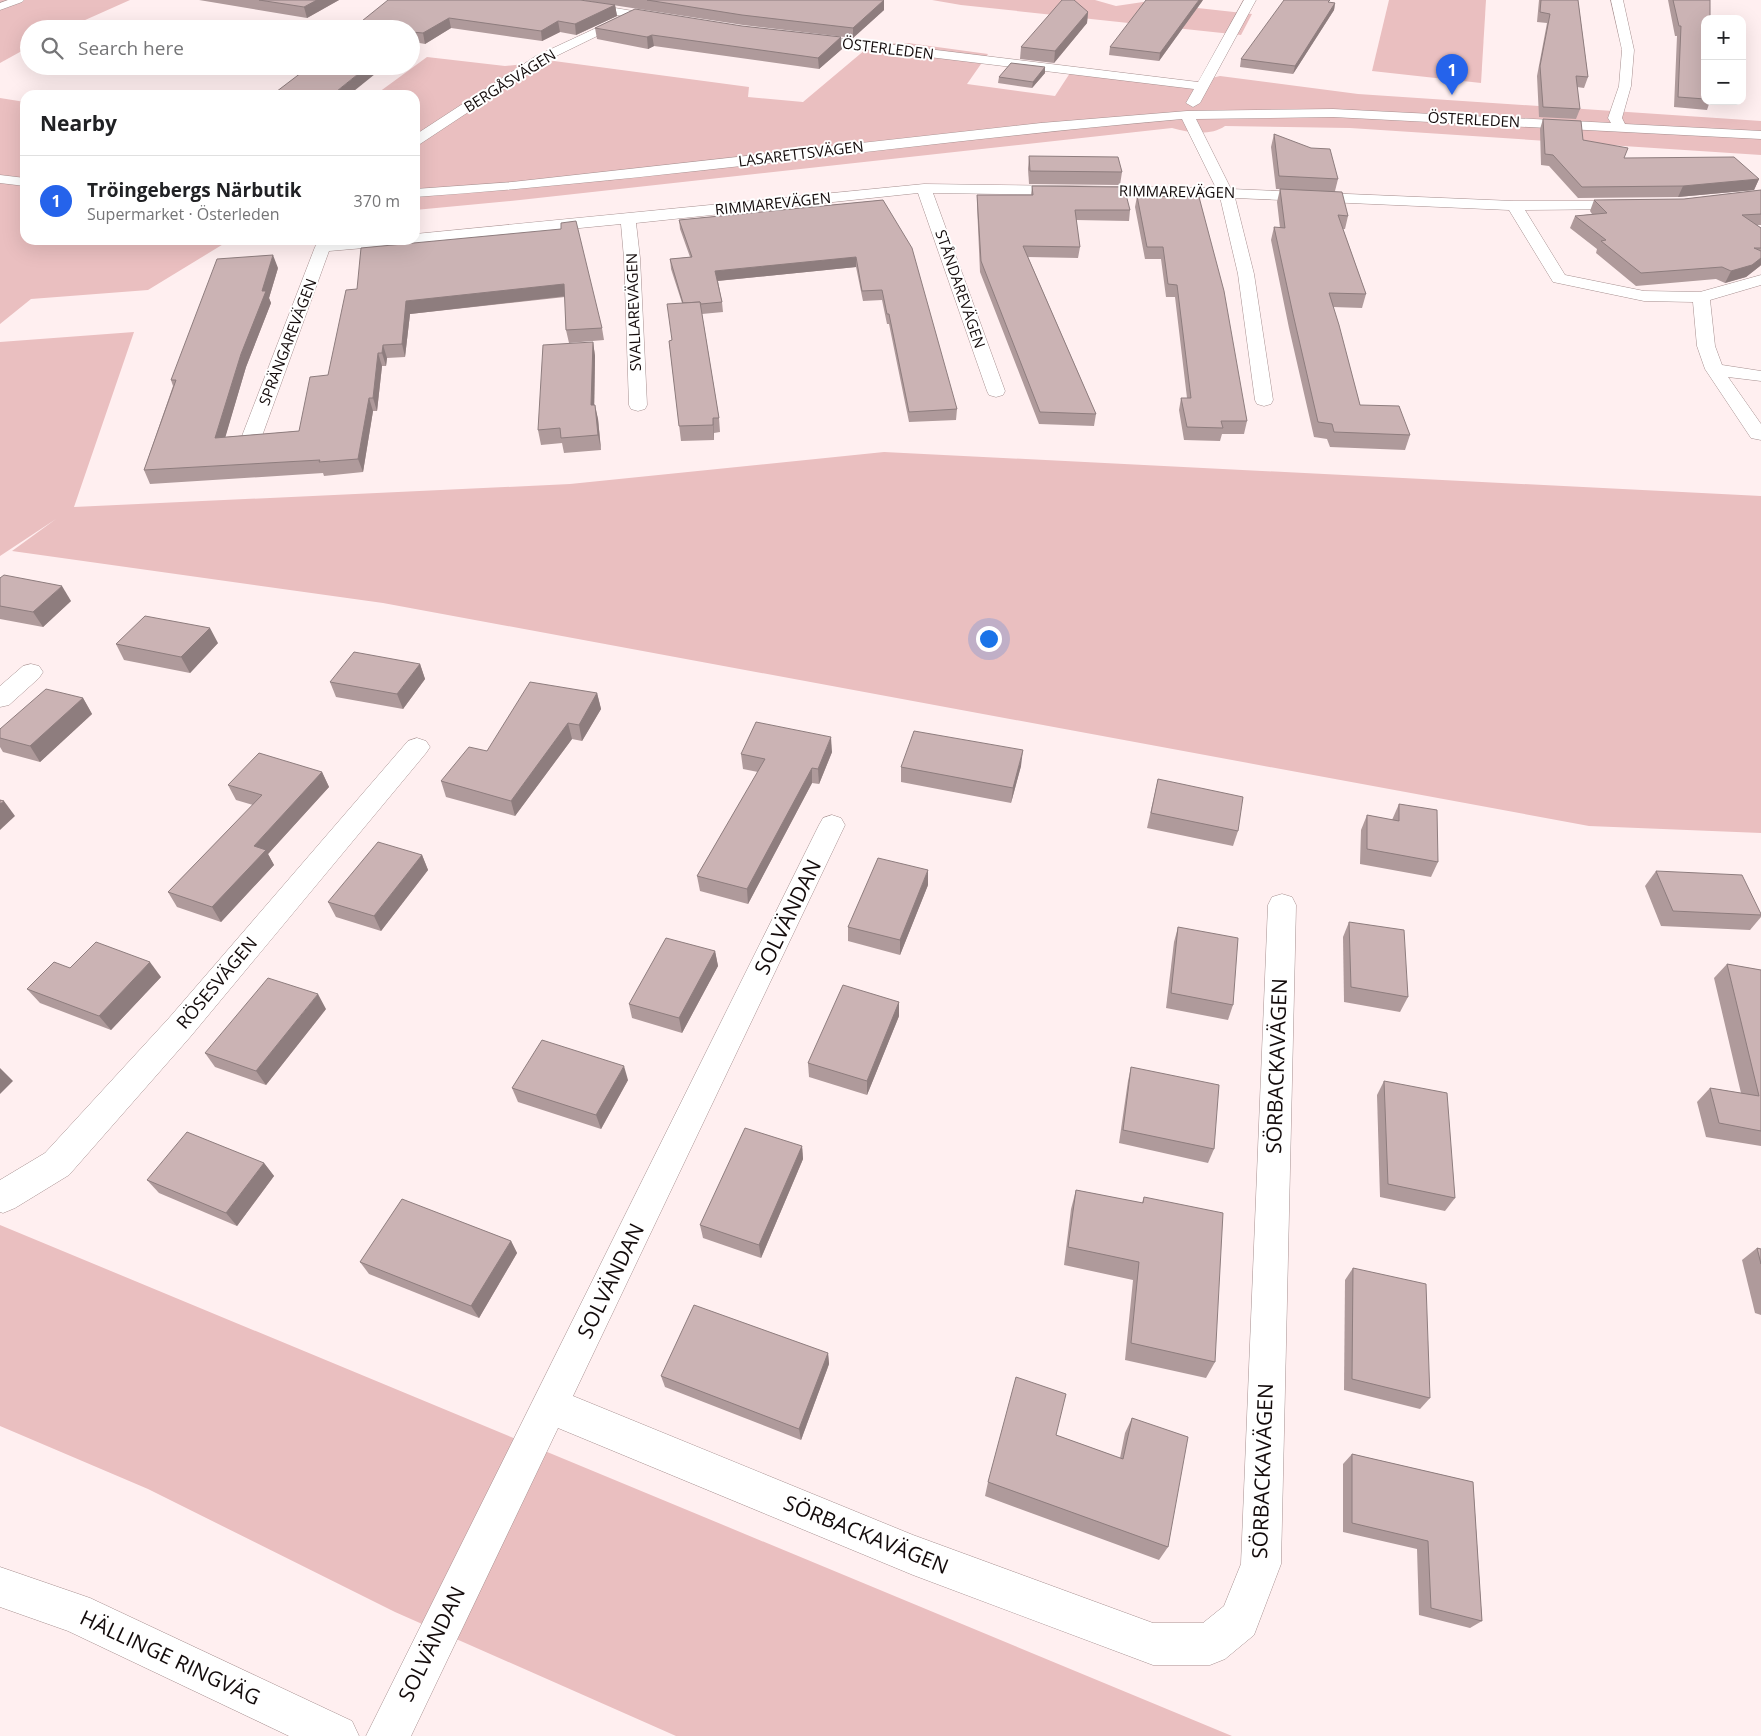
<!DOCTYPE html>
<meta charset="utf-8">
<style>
body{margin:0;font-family:"Open Sans",sans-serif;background:#f2f2f2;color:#202124}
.controls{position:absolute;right:15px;top:15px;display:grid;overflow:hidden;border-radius:10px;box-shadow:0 5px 20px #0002}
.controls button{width:45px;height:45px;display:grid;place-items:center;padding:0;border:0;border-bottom:1px solid #e0e0e0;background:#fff;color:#202124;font:25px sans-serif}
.you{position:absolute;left:988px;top:638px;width:18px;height:18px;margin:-12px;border:4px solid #fff;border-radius:50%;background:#1a73e8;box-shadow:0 0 0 8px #1a73e833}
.badge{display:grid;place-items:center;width:32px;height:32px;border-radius:50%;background:#2563eb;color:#fff;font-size:16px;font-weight:700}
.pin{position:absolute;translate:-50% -41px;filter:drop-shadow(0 1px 2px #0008)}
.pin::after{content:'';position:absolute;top:26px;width:18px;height:15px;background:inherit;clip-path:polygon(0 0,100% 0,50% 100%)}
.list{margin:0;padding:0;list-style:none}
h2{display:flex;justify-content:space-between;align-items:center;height:65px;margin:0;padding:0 20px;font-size:21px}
h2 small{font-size:16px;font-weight:400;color:#757577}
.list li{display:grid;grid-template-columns:32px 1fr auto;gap:15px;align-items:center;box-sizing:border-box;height:90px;padding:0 20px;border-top:1px solid #e0e0e0}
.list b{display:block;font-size:19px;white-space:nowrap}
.list p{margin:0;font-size:16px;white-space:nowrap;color:#757577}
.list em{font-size:16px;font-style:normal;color:#757577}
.icon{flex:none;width:28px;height:28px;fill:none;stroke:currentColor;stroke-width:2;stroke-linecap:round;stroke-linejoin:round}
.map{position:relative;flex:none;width:1761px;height:1736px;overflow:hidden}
.search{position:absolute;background:#fff;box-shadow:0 5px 20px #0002;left:20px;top:20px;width:400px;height:55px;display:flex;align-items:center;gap:12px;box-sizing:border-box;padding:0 18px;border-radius:28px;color:#757577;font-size:19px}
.panel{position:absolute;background:#fff;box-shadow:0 5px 20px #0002;left:20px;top:90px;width:400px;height:155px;border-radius:15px}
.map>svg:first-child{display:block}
.green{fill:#eabfc0}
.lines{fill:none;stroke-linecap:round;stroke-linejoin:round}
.minor-casing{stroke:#a79090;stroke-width:1}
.major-casing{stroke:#a79090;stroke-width:1}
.minor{fill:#fff;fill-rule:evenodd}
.major{fill:#fff;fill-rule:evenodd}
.wall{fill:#af9a9b}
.shaded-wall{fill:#8e7d7e}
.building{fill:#cbb3b4;stroke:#8e7d7e}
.labels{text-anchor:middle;stroke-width:4;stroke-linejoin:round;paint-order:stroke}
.far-street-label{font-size:15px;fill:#130b0b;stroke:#fff}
.street-label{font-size:18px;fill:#130b0b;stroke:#fff}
.near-street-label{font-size:21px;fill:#130b0b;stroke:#fff}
</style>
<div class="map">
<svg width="1761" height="1736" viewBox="0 0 1761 1736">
<rect width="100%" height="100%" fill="#ffeff0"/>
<!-- green -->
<g class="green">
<path d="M0,0H130L65,29H29V47L0,63Z"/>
<path d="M932,0H1095L1116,6L1143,2L1252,14L1241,35L961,5Z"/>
<path d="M1389,0H1486L1481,83L1372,71Z"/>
<path d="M908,43L988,54L967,84L1055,96L1070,73L1178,86L1220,76L1358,94L1761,121V155L1350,128L1225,126C1211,136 1189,133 1172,128L520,200L415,210V95H375L427,57L505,66L554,61L749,87L748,97L803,102L872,44Z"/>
<path d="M0,98L25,102V240H230L148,290L31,299L0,324Z"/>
<path d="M134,332L74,507L570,484L884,452L1761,496V833L1589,826L383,603L12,551L56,519L0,556V342Z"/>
<path d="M0,1225L1232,1736H676L395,1612L148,1489L0,1426Z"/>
</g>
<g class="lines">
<!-- minor casing -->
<g class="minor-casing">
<g id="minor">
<path d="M540,0H567L663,16L669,19L663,22L634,18L544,62L420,144L415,145V135L536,56L622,16L546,3Z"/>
<path d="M1244,0H1256L1200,103L1193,107L1186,103L1194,89L805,42L799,38L805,34L1198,82Z"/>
<path d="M1611,0H1623L1634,50L1631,86L1622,118L1625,124L1761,131V139L1333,117L1196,119L1231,189L1513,201H1636L1639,204L1636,207L1631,209L1525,210L1565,275L1644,291L1700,292L1761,275V285L1710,300L1715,346L1722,365L1761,371V381L1728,377L1761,424V440L1751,438L1705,369L1697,346L1693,302L1644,301L1553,282L1509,210L1235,198L1254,274L1273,400L1271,404L1264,406L1257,404L1255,400L1238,274L1220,197L933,193L1005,391L1003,395L996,397L989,395L987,391L918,193L636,223L640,258L647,405L645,409L638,411L631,409L629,405L624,258L621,224L415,244L408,240H415V234L924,184L1216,188L1182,119C926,141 672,179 415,197V189L512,182L1041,123L1187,111L1333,109L1611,123L1608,118L1619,86L1622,50Z"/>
<path d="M0,175L25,178V186L0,183Z"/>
<path d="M347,240H407L405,243L399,245L329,251L262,436L259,440L252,442L245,440L242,436L315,247L317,244Z"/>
<path d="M31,664L39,666L43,672L39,678L9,705L0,707V686L23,666Z"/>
<path d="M417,738L426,741L430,747L426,753L191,1036L69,1175L15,1208L3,1213L0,1212V1180L45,1153L169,1018L408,741Z"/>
<path d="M832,815L841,818L845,825L573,1396L913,1535L1153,1623H1203L1224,1606L1241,1564L1268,905L1272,897L1282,894L1292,897L1296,905L1281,1564L1254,1635L1225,1659L1210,1665H1153L913,1575L558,1428L411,1736H366L819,825L823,818Z"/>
<path d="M0,1567L90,1598L352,1721L359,1736H289L68,1631L0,1607Z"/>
</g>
</g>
<!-- major casing -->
<g class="major-casing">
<path id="major" d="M8,0H24L22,2L0,10V3Z"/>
</g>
<!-- minor -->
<use href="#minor" class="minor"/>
<!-- major -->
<use href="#major" class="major"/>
</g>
<!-- wall -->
<g class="wall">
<path d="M199,0H339L307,18Z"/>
<path d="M388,0L615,5L617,16L576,35L560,32L542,41L451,28L425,44L414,42L411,44V29Z"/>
<path d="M580,0H884V10L853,38L743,25Z"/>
<path d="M1203,0L1159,61L1109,55L1110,47Z"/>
<path d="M1539,0H1578L1588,77L1584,88L1577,87L1580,109L1576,119L1539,117L1537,76L1547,23L1537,22Z"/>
<path d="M1668,0H1710L1705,19V101H1710L1707,110L1674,107L1677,36H1675Z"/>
<path d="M1331,2L1335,3L1334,10L1293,74L1240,67L1241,59Z"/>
<path d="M1088,12L1087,23L1054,63L1020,59L1021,47Z"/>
<path d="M742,26L841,37L842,49L819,69L654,46L648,49L597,39L595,28Z"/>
<path d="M1045,67V73L1032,88L998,83L999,77Z"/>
<path d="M1543,119L1583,140L1624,158L1759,179L1754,190L1678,197L1578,198L1549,166L1541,165L1540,129Z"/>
<path d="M1274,134L1338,179L1335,191L1348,216L1345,229H1343L1366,294L1362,308L1333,307L1360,405L1410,435L1405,450L1330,447L1327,439L1314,437L1289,328L1271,240L1274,227L1280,228L1277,202L1280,189H1276L1271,147Z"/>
<path d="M1029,156L1122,172L1120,185L1029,184L1028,169Z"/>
<path d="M1032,186L1130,210L1129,221L1076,220L1080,247L1078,258L1028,257L1096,414L1094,426L1039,424L980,272L977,205V195H1031Z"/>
<path d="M1761,190V225H1757L1761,228V265L1760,266L1746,277L1725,283L1716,279L1636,286L1596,253L1597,249L1570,228L1575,216L1592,214L1590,211L1594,200L1684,199Z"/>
<path d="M1137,196L1199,197L1247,421L1244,434H1222L1220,441L1184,440L1179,410L1181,398H1187L1175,297H1166L1161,259H1145L1135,207Z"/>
<path d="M883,200L957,409L956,420L909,422L889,324H887L882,300L863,301L856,267L718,281L722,302L723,312L702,314L719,418L720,432L714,433V440L681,441L669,341L672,340L682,303L671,269L670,259L690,257L680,229L679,220Z"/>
<path d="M561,229L602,328L604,340L569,343L566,330L565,297L410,314L405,357L387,358L386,366H382L377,411H373L363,472L324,476L323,473L150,484L144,470L173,386L171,380L278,268L269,298L271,303L246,367L225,437L299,431L328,375L357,289Z"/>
<path d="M593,342L595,356L594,405L598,419L601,450L564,453L562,443L541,445L538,430Z"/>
<path d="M0,578L71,601L43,627L0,619Z"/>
<path d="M218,643L190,673L124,660L116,644Z"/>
<path d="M420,664L425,679L403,709L336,697L330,682Z"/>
<path d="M597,693L601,709L582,741L572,739L515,816L446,797L441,781L487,751Z"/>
<path d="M83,698L92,714L40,762L3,752L0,747V729Z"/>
<path d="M832,752L819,784L812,783L748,904L700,891L697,876L758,772L743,769L741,754Z"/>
<path d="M1021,766L1011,803L901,782V767Z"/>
<path d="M322,772L329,787L268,854L274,865L221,922L177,907L168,892L253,805L236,800L228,785Z"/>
<path d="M1158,779L1238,831L1233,846L1147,828Z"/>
<path d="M1399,804L1438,862L1431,877L1360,864L1361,830L1367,815L1392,820Z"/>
<path d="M422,855L428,870L381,931L336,917L328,902Z"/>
<path d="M1656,871L1761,914V917L1750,930L1661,926L1645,886Z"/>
<path d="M928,885L900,955L848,941V927Z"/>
<path d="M1349,922L1408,997L1400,1012L1344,1002L1343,937Z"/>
<path d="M1178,927L1233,1005L1228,1020L1166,1008L1174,942Z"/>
<path d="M715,951L718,966L682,1033L632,1018L629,1004Z"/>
<path d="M1727,964L1761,970V1146L1706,1137L1697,1102L1710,1088L1741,1093L1714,978Z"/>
<path d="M70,968L161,977L111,1030L40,1003L27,989Z"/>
<path d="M899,1002V1016L867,1095L809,1077L808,1063Z"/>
<path d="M326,1009L266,1085L215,1067L205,1053Z"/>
<path d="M1131,1067L1214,1149L1208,1163L1119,1143L1128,1081Z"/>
<path d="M628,1080L601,1129L518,1102L512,1088Z"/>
<path d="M1384,1081L1455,1198L1445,1211L1380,1197L1377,1095Z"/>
<path d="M802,1146L803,1159L761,1258L703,1238L700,1225Z"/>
<path d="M264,1163L274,1176L237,1226L159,1193L147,1180Z"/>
<path d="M1076,1190L1142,1203L1144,1197L1215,1362L1206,1378L1125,1360L1133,1280L1064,1265L1071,1209Z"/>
<path d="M511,1241L517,1253L479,1318L369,1274L360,1262Z"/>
<path d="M1757,1248L1761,1249V1315L1755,1313L1742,1260Z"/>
<path d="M1353,1268L1430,1398L1420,1409L1344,1390L1345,1280Z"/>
<path d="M828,1353L829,1364L801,1440L665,1387L661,1376Z"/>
<path d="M1132,1418L1168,1547L1159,1560L985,1496L988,1482L1056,1435L1120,1458L1125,1433Z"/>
<path d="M1352,1454L1473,1482L1482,1621L1470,1628L1419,1615L1417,1549L1343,1532V1464Z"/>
</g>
<!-- shaded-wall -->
<g class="shaded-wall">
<path d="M317,0H339L307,18L304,7Z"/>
<path d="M884,0V10L853,38V28Z"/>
<path d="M1199,0H1203L1159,61L1160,53Z"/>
<path d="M1335,3L1334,10L1293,74L1295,66Z"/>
<path d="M615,5L617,16L576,35L575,24Z"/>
<path d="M1088,12L1087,23L1054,63L1055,51Z"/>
<path d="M449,18L451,28L425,44L423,33Z"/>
<path d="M558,21L560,32L542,41L541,31Z"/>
<path d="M411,32L414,42L411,44Z"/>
<path d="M652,35L654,46L648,49L647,37Z"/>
<path d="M841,37L842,49L819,69L818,58Z"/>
<path d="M368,66H385L349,95H332Z"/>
<path d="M1045,67V73L1032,88L1033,82Z"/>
<path d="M1759,179L1754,190L1678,197L1683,186Z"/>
<path d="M273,255L278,268L269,298L271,303L246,367L221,452L215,438L241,354Z"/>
<path d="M856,257V267L716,281L715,271Z"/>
<path d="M1761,258V265L1760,266L1746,277L1725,283L1731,271Z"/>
<path d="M564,284L566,296L410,314L405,357L402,344L406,301Z"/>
<path d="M593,342L595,356L594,420L591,405Z"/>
<path d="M383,345L387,358L386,366L382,353Z"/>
<path d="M378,353L382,366L377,411L373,398Z"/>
<path d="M369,398L373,411L363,472L358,459Z"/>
<path d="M595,405L598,419L601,450L598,435Z"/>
<path d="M713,418L714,433V440L713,425Z"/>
<path d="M62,586L71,601L43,627L33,612Z"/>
<path d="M210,628L218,643L190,673L181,657Z"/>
<path d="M420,664L425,679L403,709L397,694Z"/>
<path d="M597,693L601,709L582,741L579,725Z"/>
<path d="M83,698L92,714L40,762L30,746Z"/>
<path d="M568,723L572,739L515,816L511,801Z"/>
<path d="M831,737L832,752L819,784L818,769Z"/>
<path d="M1023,750L1021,766L1011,803L1013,788Z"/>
<path d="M812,768V783L748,904L747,889Z"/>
<path d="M322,772L329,787L268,854L274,865L221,922L212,907L254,846Z"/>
<path d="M4,801L15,816L0,830V804Z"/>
<path d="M422,855L428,870L381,931L374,916Z"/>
<path d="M928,870V885L900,955V940Z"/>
<path d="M715,951L718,966L682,1033L679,1018Z"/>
<path d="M150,962L161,977L111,1030L99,1016Z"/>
<path d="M318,994L326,1009L266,1085L256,1071Z"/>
<path d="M899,1002V1016L867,1095V1081Z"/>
<path d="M624,1066L628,1080L601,1129L596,1115Z"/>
<path d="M0,1068L13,1081L0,1094Z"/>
<path d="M802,1146L803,1159L761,1258L759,1245Z"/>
<path d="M264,1163L274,1176L237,1226L226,1213Z"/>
<path d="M511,1241L517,1253L479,1318L471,1306Z"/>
<path d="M828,1353L829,1364L801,1440L799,1429Z"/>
</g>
<!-- building -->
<g class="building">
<path d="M259,0H317L304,7Z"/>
<path d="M388,0H580L615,5L575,24L558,21L541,31L449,18L423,33L411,32V29H352Z"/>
<path d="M647,0H884L853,28L742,15Z"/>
<path d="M1062,0H1074L1088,12L1055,51L1021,47Z"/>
<path d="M1146,0H1199L1160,53L1110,47Z"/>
<path d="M1284,0H1330L1328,2L1335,3L1295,66L1241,59Z"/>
<path d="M1541,0H1578L1588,77L1576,76L1580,109L1543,107L1540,66L1550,14L1540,12Z"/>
<path d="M1673,0H1710V19H1705V99L1678,97L1681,26H1679Z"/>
<path d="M635,9L742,26L841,37L818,58L652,35L647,37L595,28Z"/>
<path d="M1011,63L1045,67L1033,82L999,77Z"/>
<path d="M310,66H368L332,95H272Z"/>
<path d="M1543,119L1581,121L1583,140L1628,148L1624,158L1734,157L1759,179L1683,186L1582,187L1553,155L1545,154Z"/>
<path d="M1274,134L1311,148L1330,149L1338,179L1279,176Z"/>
<path d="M1029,156L1118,157L1122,172L1030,171Z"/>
<path d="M1032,186L1124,187L1130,210H1075L1080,247L1023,246L1096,414L1040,412L981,261L977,195H1033Z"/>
<path d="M1280,189L1342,192L1348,216L1338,215L1366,294L1329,293L1339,325L1360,405L1399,406L1410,435L1334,432L1332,424L1318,422L1293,314L1274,227L1285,228Z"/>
<path d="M1761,190V214L1742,215L1761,228V248H1754L1761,251V258L1752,265L1731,271L1722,267L1641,273L1601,241L1606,240L1575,216L1607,213L1594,200L1684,199Z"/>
<path d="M1137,196L1199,197L1224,291L1247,421H1221L1223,428L1187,427L1181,398H1191L1177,285L1168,284L1163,247H1147Z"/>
<path d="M883,200L912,248L957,409L909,412L889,314H887L882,290L862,291L856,257L715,271L722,302L701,304L700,302L683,303L670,259L692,257L679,220Z"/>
<path d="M576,221L602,328L566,330L564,284L406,301L402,344L383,345L382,353H378L373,398H369L358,459L319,462L320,460L144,470L176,380H171L217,259L273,255L262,291H266L241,354L215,438L299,431L310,377L328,375L346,290L357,289L361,248L561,229V223Z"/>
<path d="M700,302L719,418H713V425L679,426L669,341L672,340L667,304Z"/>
<path d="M593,342L591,405H595L598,435L561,438L560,428L538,430L543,345Z"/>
<path d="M4,575L62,586L33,612L0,606V578Z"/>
<path d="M145,616L210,628L181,657L116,644Z"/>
<path d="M354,652L420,664L397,694L330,682Z"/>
<path d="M530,682L597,693L579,725L568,723L511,801L441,781L469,747L487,751Z"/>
<path d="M46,689L83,698L30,746L0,738V729Z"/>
<path d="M756,722L831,737L818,769L812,768L747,889L697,876L765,759L741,754Z"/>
<path d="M914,731L1023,750L1013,788L901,767Z"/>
<path d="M259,753L322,772L254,846L266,850L212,907L168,892L262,795L228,785Z"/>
<path d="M1158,779L1243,797L1238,831L1151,813Z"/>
<path d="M0,800L4,801L0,804Z"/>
<path d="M1399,804L1437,810L1438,862L1367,849V815L1399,821Z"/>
<path d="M378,842L422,855L374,916L328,902Z"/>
<path d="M878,858L928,870L900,940L848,927Z"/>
<path d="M1656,871L1742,875L1761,914V915L1673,911Z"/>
<path d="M1349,922L1404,930L1408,997L1351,987Z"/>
<path d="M1178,927L1238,938L1233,1005L1171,993Z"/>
<path d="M666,938L715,951L679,1018L629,1004Z"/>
<path d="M96,942L150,962L99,1016L27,989L54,962L70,968Z"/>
<path d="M1727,964L1761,970V1131L1719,1123L1710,1088L1759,1096Z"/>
<path d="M268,978L318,994L256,1071L205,1053Z"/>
<path d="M843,985L899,1002L867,1081L808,1063Z"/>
<path d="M542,1040L624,1066L596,1115L512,1088Z"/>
<path d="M1131,1067L1219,1085L1214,1149L1123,1130Z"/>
<path d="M1384,1081L1447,1093L1455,1198L1388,1184Z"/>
<path d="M745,1128L802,1146L759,1245L700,1225Z"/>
<path d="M187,1132L264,1163L226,1213L147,1180Z"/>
<path d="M1076,1190L1143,1203L1144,1197L1223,1213L1215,1362L1131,1343L1139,1262L1068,1247Z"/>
<path d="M402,1199L511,1241L471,1306L360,1262Z"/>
<path d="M1757,1248L1761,1249V1264Z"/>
<path d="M1353,1268L1426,1284L1430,1398L1352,1379Z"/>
<path d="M694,1305L828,1353L799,1429L661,1376Z"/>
<path d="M1016,1377L1066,1394L1056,1435L1123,1459L1132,1418L1188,1437L1168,1547L988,1482Z"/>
<path d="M1352,1454L1473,1482L1482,1621L1431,1608L1428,1541L1352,1523Z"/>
</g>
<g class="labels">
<!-- far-street labels -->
<g class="far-street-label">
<text transform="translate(888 49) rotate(7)" y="5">ÖSTERLEDEN</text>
<text transform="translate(510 81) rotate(-32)" y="5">BERGÅSVÄGEN</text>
<text transform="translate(1474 120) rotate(3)" y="5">ÖSTERLEDEN</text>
<text transform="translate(801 154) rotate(-7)" y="5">LASARETTSVÄGEN</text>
<text transform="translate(1177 192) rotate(1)" y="5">RIMMAREVÄGEN</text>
<text transform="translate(773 204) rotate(-6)" y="5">RIMMAREVÄGEN</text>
<text transform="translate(960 289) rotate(71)" y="5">STÅNDAREVÄGEN</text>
<text transform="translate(634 312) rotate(-92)" y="5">SVALLAREVÄGEN</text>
<text transform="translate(288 342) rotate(-69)" y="5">SPRÄNGAREVÄGEN</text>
</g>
<!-- street labels -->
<g class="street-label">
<text transform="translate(217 983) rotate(-50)" y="6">RÖSESVÄGEN</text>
</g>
<!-- near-street labels -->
<g class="near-street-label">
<text transform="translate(788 917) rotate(-64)" y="7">SOLVÄNDAN</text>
<text transform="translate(1277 1066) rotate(-88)" y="7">SÖRBACKAVÄGEN</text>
<text transform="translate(611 1281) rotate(-64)" y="7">SOLVÄNDAN</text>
<text transform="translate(1263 1471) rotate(-88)" y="7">SÖRBACKAVÄGEN</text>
<text transform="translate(866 1535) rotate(22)" y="7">SÖRBACKAVÄGEN</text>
<text transform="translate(432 1644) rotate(-64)" y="7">SOLVÄNDAN</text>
<text transform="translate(170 1658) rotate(25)" y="7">HÄLLINGE RINGVÄG</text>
</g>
</g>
</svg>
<div class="controls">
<button>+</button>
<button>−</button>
</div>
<div class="you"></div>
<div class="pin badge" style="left:1452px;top:95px">1</div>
<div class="search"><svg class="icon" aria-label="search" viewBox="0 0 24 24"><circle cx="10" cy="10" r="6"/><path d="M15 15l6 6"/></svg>Search here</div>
<section class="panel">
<h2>Nearby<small></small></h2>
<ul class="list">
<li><span class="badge">1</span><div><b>Tröingebergs Närbutik</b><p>Supermarket · Österleden</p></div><em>370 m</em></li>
</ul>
</section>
</div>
